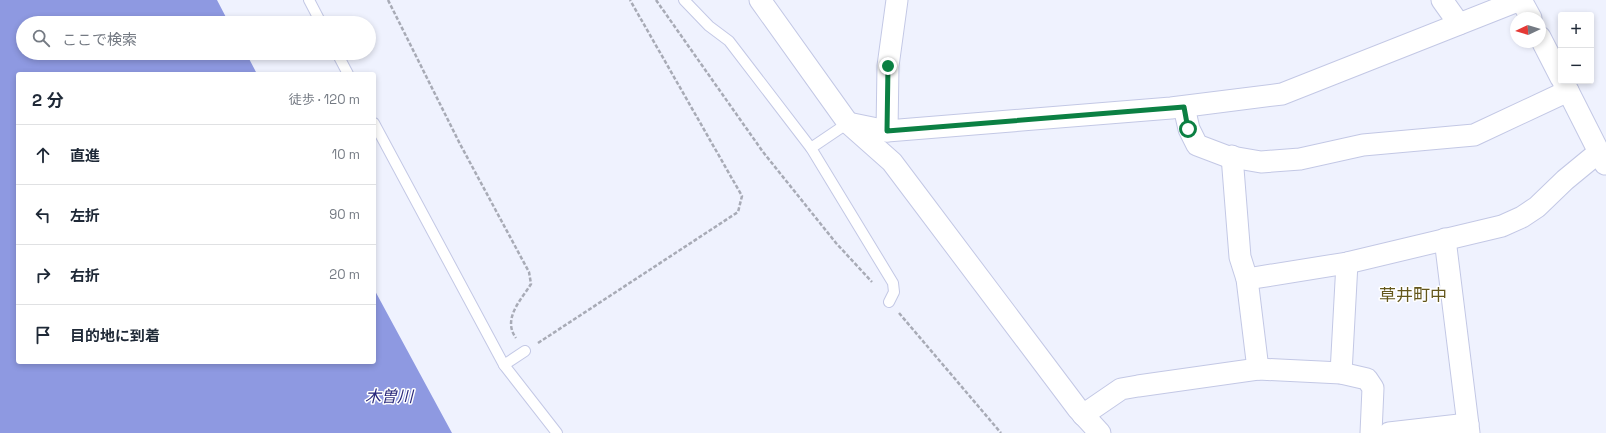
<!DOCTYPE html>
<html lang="ja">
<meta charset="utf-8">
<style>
body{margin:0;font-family:"Space Grotesk","Noto Sans JP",sans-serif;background:#f6f6f7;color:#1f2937}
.controls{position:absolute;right:12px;top:12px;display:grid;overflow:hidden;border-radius:4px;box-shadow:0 2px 6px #0003}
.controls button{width:36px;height:36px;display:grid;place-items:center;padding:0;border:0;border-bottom:1px solid #e0e1e3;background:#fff;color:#1f2937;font:20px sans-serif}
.compass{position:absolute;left:1510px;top:12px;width:36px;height:36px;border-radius:50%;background:#fff;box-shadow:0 2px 6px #0003;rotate:266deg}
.stop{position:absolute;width:12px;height:12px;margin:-9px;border:3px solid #0b8043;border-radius:50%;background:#fff}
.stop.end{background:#0b8043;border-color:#fff;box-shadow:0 1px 4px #0008}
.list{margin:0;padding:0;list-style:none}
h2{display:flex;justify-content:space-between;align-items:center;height:52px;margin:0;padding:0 16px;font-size:17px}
h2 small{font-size:13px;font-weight:400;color:#747a83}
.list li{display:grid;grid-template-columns:26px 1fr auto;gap:12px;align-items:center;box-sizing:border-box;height:60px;padding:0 16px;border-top:1px solid #e0e1e3}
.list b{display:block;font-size:15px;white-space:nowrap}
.list em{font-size:13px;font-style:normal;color:#747a83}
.icon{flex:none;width:22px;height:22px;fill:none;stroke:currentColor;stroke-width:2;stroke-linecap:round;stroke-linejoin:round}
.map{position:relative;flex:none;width:1606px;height:433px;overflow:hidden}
.search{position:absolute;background:#fff;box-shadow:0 2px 6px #0003;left:16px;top:16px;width:360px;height:44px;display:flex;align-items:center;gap:10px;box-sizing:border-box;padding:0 14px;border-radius:22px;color:#747a83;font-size:15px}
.panel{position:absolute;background:#fff;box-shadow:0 2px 6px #0003;left:16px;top:72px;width:360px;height:292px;border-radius:4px}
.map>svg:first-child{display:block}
.water{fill:#8e99e1}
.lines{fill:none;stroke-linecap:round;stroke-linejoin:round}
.lane-casing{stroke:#c3c8e5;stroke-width:12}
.street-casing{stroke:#c3c8e5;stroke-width:23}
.path{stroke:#a8abb6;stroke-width:2.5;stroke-dasharray:4 2;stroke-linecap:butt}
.lane{stroke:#fff;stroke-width:10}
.street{stroke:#fff;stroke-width:21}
.route{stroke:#0b8043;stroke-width:5}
.labels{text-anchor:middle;stroke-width:3;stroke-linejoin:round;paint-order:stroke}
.water-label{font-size:16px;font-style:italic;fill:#2a297c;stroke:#fff}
.quarter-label{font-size:17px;fill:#64571b;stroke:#fff}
</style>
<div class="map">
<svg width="1606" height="433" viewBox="0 0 1606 433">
<rect width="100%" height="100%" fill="#eff2fe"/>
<!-- water -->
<path class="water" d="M0,0H217L229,23H23V53H246L257,74H18V362H374V289L452,433H0Z"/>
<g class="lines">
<!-- lane casing -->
<g class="lane-casing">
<g id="lane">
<path d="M309,0L321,23"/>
<path d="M684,0L709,26L729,41L811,148"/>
<path d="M337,53L348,74"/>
<path d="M374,123L504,365L557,433"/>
<path d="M848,123L811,148L893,283L894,292L889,302"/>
<path d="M504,365L525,351"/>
</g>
</g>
<!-- street casing -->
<g class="street-casing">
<g id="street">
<path d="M760,0L848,123L892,162L1078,409L1100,433"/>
<path d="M1442,0L1459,24"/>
<path d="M1521,0L1531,18"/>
<path d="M1540,37L1561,78"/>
<path d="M1563,81L1605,164"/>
<path d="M1184,107L1189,129L1197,145L1226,156L1261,162L1300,159L1363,145L1474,135L1568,91"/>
<path d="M848,123L887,131L1171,108L1282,94L1520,0"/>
<path d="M887,131L888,66L897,0"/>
<path d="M1232,156L1240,257L1247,279L1258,369"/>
<path d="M1445,239L1469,433"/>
<path d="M1247,279L1347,263L1502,226L1522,217L1537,207L1565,180L1599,152"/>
<path d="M1341,373L1347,263"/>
<path d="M1083,415L1121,389L1138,386L1258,369L1341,373L1367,379L1373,388L1371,433"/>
<path d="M1389,433L1468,424"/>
</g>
</g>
<!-- path -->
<g class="path">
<path d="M388,0L460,144L529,272L531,284C521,300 502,319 516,338"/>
<path d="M656,0L763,152L836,243L872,282"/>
<path d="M899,313L1001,433"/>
<path d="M538,343L738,212L742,196L630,0"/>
</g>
<!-- lane -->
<use href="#lane" class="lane"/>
<!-- street -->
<use href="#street" class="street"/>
</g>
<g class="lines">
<!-- route -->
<path class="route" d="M888,66L887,131L1184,107L1188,129"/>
</g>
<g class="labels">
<!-- water labels -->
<g class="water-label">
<text x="389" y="402">木曽川</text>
</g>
<!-- quarter labels -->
<g class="quarter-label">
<text x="1413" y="301">草井町中</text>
</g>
</g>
</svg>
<div class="controls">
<button>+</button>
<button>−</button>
</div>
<svg class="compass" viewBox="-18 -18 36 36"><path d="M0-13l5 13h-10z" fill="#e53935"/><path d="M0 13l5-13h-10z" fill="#747a83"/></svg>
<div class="stop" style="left:1188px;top:129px"></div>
<div class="stop end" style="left:888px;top:66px"></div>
<div class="search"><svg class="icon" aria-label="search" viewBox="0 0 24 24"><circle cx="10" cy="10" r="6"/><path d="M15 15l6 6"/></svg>ここで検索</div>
<section class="panel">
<h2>2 分<small>徒歩 · 120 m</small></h2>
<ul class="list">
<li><svg class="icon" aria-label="ahead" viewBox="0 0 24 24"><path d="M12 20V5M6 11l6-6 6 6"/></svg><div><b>直進</b></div><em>10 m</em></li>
<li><svg class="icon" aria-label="left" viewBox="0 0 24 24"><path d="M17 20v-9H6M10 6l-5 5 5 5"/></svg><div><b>左折</b></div><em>90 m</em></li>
<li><svg class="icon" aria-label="right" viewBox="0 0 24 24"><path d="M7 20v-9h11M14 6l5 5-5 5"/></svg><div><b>右折</b></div><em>20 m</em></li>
<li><svg class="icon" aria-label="arrive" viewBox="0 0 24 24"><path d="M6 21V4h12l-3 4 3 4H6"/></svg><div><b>目的地に到着</b></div></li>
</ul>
</section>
</div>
